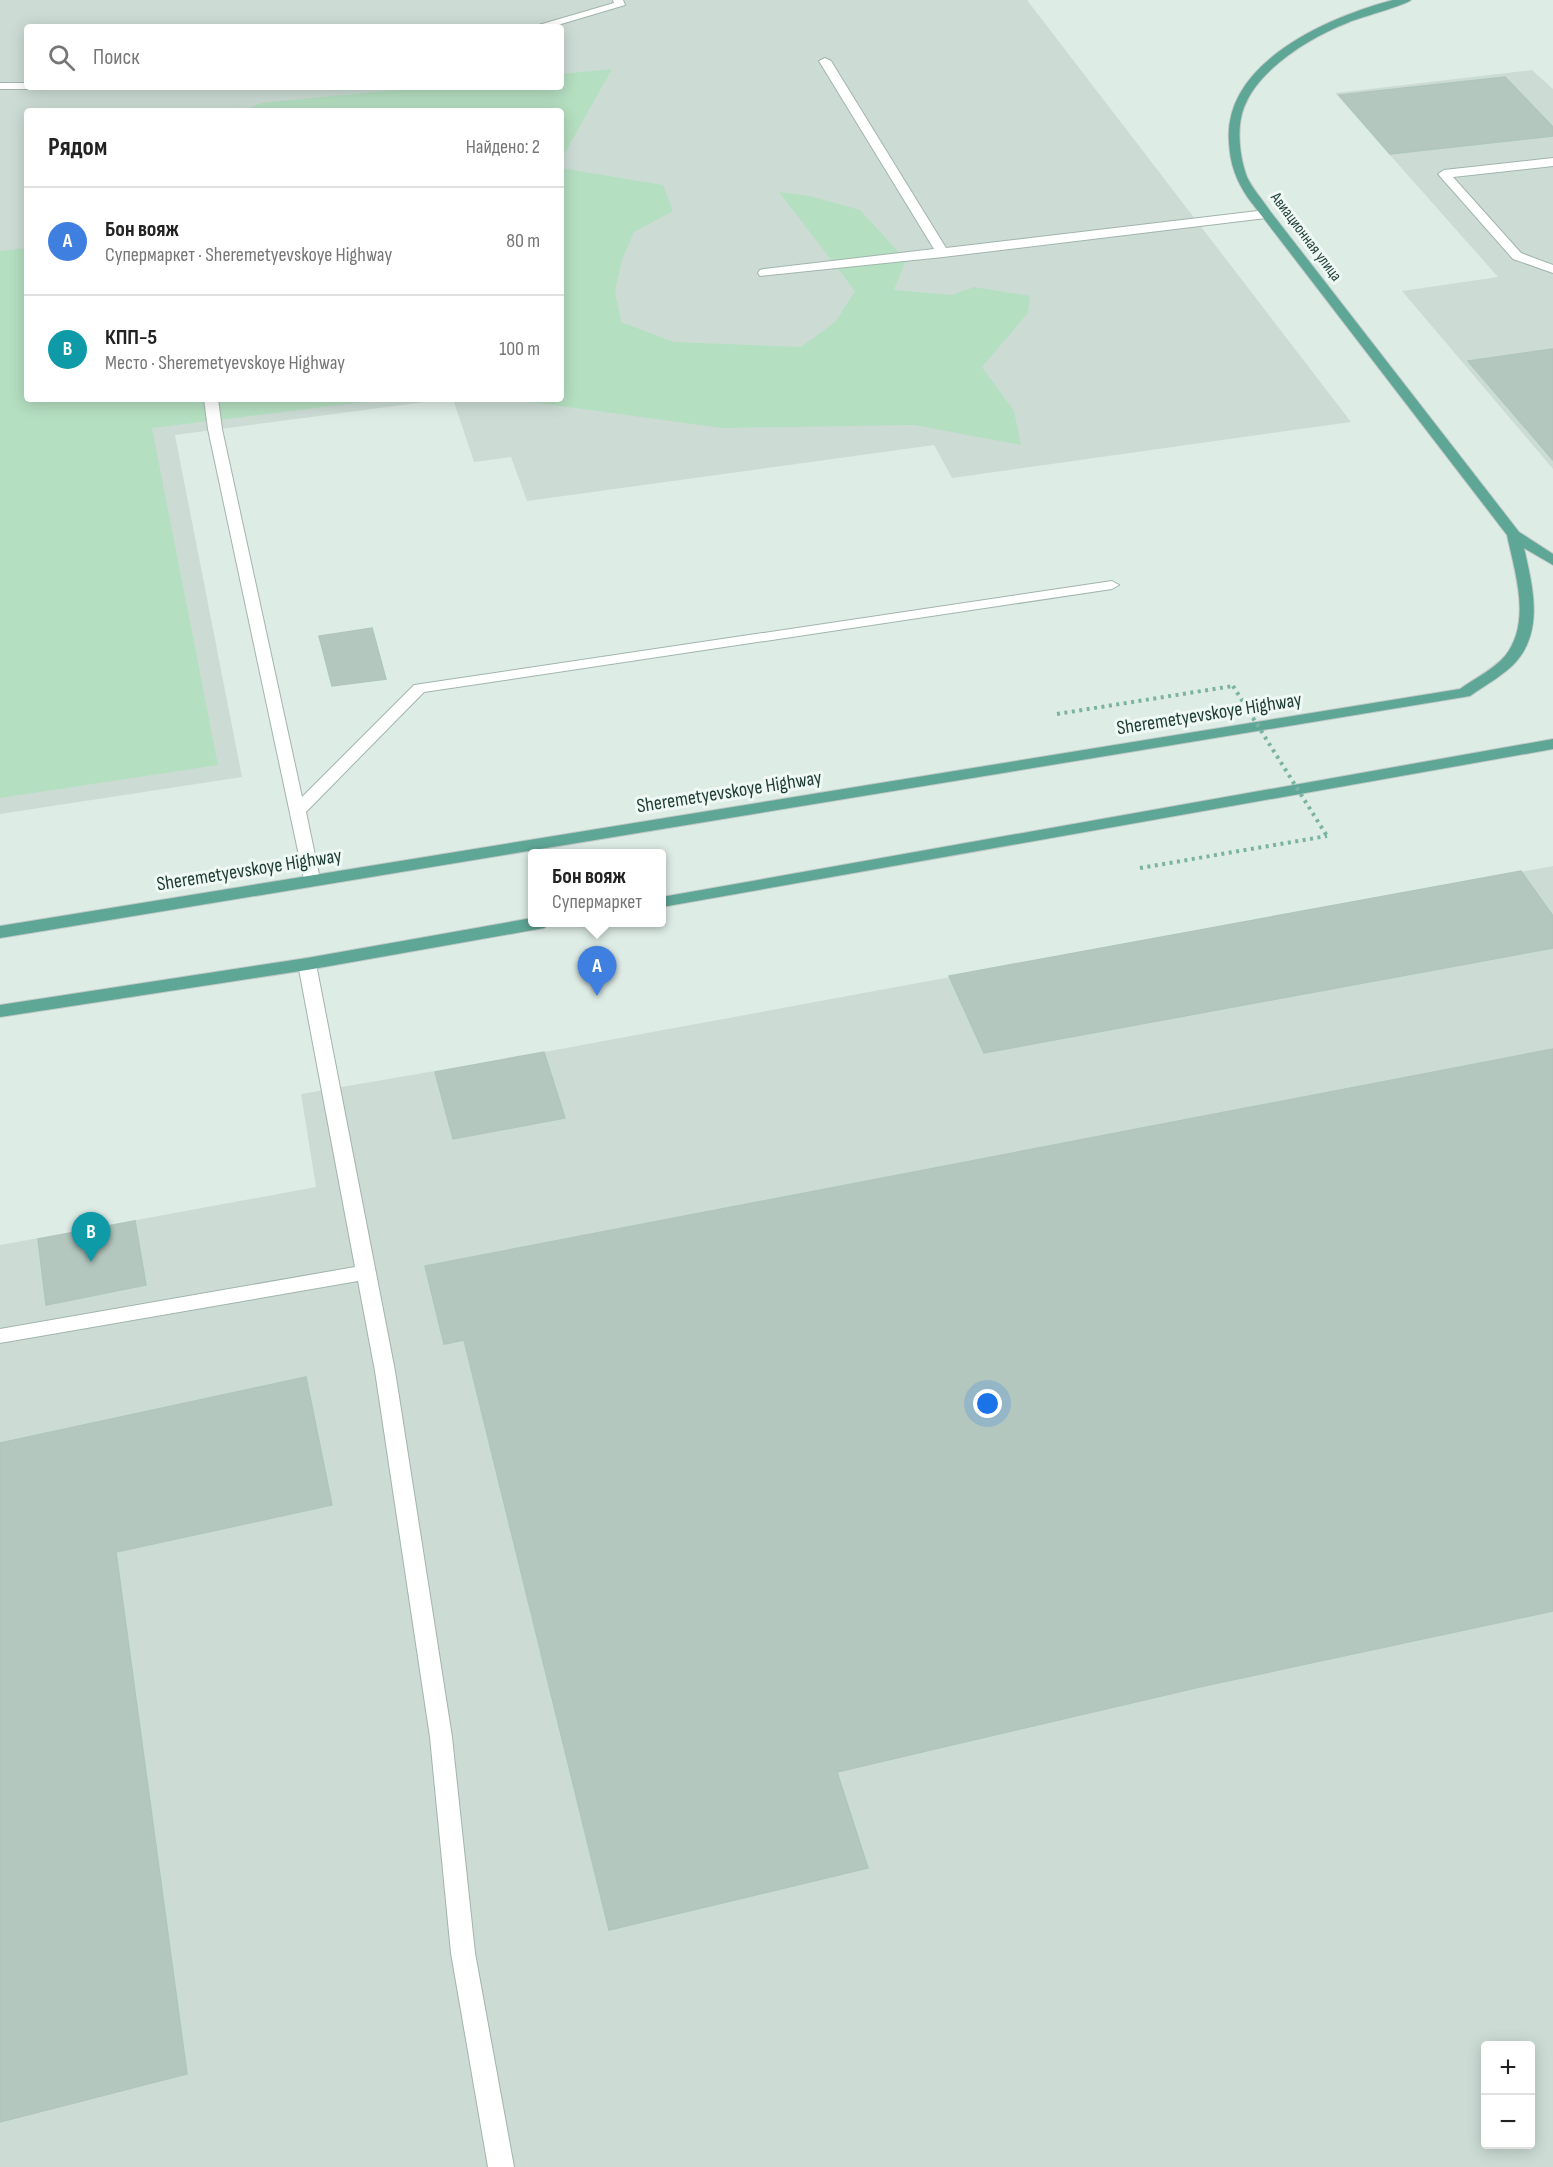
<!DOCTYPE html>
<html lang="ru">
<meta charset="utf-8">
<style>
body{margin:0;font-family:"Sofia Sans Condensed",sans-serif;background:#f6f6f6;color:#222}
.controls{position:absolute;right:18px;bottom:18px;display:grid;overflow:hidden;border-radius:6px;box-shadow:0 3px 15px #0003}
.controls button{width:54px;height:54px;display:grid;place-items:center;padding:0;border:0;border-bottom:2px solid #e0e0e0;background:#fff;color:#222;font:30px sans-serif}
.you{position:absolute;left:988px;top:1404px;width:21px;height:21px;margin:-15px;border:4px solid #fff;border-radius:50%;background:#1a73e8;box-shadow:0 0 0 9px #1a73e833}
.badge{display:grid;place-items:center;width:39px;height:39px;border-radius:50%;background:#854934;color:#fff;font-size:20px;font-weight:700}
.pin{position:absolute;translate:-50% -50px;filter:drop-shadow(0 2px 3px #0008)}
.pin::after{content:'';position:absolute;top:32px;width:21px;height:18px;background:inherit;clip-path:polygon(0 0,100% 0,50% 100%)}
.popup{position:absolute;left:528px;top:849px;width:138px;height:78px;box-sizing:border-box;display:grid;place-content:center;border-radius:6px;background:#fff;filter:drop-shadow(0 2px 4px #0005);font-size:20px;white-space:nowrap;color:#767676}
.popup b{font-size:22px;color:#222}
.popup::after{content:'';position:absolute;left:50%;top:100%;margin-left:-12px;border:12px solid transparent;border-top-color:#fff}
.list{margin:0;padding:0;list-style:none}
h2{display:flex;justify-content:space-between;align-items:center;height:78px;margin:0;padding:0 24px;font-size:26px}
h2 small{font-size:20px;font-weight:400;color:#767676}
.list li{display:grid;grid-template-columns:39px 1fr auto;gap:18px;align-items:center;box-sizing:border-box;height:108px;padding:0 24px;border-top:2px solid #e0e0e0}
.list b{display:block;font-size:22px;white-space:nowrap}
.list p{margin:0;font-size:20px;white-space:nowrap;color:#767676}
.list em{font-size:20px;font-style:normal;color:#767676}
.icon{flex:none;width:33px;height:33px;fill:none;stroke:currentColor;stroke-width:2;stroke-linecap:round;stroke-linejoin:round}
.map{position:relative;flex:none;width:1553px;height:2167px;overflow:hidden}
.search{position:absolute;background:#fff;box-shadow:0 3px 15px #0003;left:24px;top:24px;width:540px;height:66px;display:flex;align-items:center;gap:15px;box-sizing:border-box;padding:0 21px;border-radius:6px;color:#767676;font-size:22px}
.panel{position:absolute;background:#fff;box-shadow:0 3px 15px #0003;left:24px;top:108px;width:540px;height:294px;border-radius:6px}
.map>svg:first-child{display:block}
.built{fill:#ccdcd5;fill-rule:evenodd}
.green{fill:#b5dfc1}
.building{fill:#b3c7bf;stroke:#b0c6bd;stroke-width:1.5}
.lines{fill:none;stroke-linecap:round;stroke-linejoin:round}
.lane-casing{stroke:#a1b4ad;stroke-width:2}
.primary-casing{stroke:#c0c9c6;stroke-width:2}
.path{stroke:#7bb3a2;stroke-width:4;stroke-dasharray:3 4.5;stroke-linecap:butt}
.lane{fill:#fff;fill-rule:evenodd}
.primary{fill:#5ea695;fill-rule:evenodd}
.path-bridge{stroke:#7bb3a2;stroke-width:4;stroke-dasharray:3 4.5;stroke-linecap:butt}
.labels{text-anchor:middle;stroke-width:6;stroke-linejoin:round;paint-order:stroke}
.far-street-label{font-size:16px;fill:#1e3d35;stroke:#eff8f4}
.street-label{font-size:20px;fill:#1e3d35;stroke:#eff8f4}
</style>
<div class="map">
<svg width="1553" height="2167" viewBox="0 0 1553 2167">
<rect width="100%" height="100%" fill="#deece6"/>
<!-- built -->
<g class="built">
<path d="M0,0H1027L1351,422L952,478L934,445L527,501L511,457L474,462L453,399H561V111H27V399H448L175,435L242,777L0,814ZM27,27H561V87H27Z"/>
<path d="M1532,70L1553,89V469L1402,291L1498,277L1335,93Z"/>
<path d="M1553,866V2167H0V1245L316,1187L301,1094L544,1052ZM1486,2046H1530V2144H1486Z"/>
</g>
<!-- green -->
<g class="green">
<path d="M612,69L561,160V111H245L260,103L428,87H561V74Z"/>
<path d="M561,168L663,185L673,211L634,232L622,260L615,291L621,322L674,342L801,347L836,321L855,291L779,192L810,196L860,210L906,260L894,290L952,295L974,287L1030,296L1028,313L982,367L1014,411L1021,445L914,425L722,428L509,399H561Z"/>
<path d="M27,248V399H388L152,428L218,765L0,798V251Z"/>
</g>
<!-- building -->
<g class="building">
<path d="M1505,77L1553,127V136L1390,154L1339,95Z"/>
<path d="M1553,349V460L1468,361Z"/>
<path d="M372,628L386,679L332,686L319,636Z"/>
<path d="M1521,871L1553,916V948L984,1053L949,976Z"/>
<path d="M1553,1049V1611L1204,1686L837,1772L868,1868L609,1930L464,1340L444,1344L425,1266Z"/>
<path d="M544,1052L565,1118L453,1139L435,1072Z"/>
<path d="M135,1221L146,1285L46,1305L38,1239Z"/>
<path d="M306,1377L332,1505L116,1552L187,2074L0,2122V1443Z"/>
</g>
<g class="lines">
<!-- lane casing -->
<g class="lane-casing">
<g id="lane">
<path d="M613,0H623L625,5L551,27H532L614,3Z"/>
<path d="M825,58L831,61L946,248L1266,210L1272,214L1266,218L943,257L760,276L758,273L760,270L764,269L934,249L819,61Z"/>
<path d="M0,83H27V87H32L27,89H0Z"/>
<path d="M1553,158V166L1453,177L1521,253L1553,265V273L1513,259L1438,174L1444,170Z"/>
<path d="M204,399H218L222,429L302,797L414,685L1112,581L1119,585L1112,589L424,692L306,812L320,879L318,883H306L304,879L208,429Z"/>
<path d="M307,958L313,960L316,964L395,1371L452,1737L475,1953L514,2167H488L451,1953L430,1737L375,1371L358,1281L0,1343V1329L355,1267L298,964L301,960Z"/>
</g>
</g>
<!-- primary casing -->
<g class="primary-casing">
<g id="primary">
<path d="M1393,0H1411C1404,6 1360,17 1347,23C1311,37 1260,68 1245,105C1236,125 1239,156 1247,177C1253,190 1263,200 1270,211L1519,532L1553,554V565L1524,548C1533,588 1545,634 1512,666C1499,678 1484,686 1470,696L0,938V926L1460,689C1475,678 1493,670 1505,656C1532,622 1515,573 1507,535L1248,198C1236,180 1230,164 1229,142C1223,62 1329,17 1393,0Z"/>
<path d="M1553,739V749L662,907V897Z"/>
<path d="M532,918V922H552L544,928L307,970L0,1017V1005L307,958Z"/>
</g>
</g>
<!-- path -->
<g class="path">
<path d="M1057,714L1233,686"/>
<path d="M1140,868L1327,836"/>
</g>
<!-- lane -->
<use href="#lane" class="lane"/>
<!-- primary -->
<use href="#primary" class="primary"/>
<!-- path-bridge -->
<path class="path-bridge" d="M1233,686L1327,836"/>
</g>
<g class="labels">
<!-- far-street labels -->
<g class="far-street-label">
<text transform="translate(1307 236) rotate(53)" y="6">Авиационная улица</text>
</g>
<!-- street labels -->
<g class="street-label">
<text transform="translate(1209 713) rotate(-9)" y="7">Sheremetyevskoye Highway</text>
<text transform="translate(729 791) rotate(-9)" y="7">Sheremetyevskoye Highway</text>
<text transform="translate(249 869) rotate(-9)" y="7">Sheremetyevskoye Highway</text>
</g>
</g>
</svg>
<div class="controls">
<button>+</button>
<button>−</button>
</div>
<div class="you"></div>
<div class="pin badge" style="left:597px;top:996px;background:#3f7fe0">A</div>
<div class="popup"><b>Бон вояж</b>Супермаркет</div>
<div class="pin badge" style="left:91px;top:1262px;background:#0f9aa8">B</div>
<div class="search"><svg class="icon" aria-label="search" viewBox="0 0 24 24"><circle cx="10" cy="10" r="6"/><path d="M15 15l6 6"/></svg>Поиск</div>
<section class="panel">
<h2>Рядом<small>Найдено: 2</small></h2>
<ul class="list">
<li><span class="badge" style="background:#3f7fe0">A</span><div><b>Бон вояж</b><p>Супермаркет · Sheremetyevskoye Highway</p></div><em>80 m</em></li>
<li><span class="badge" style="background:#0f9aa8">B</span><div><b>КПП-5</b><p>Место · Sheremetyevskoye Highway</p></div><em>100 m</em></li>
</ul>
</section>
</div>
